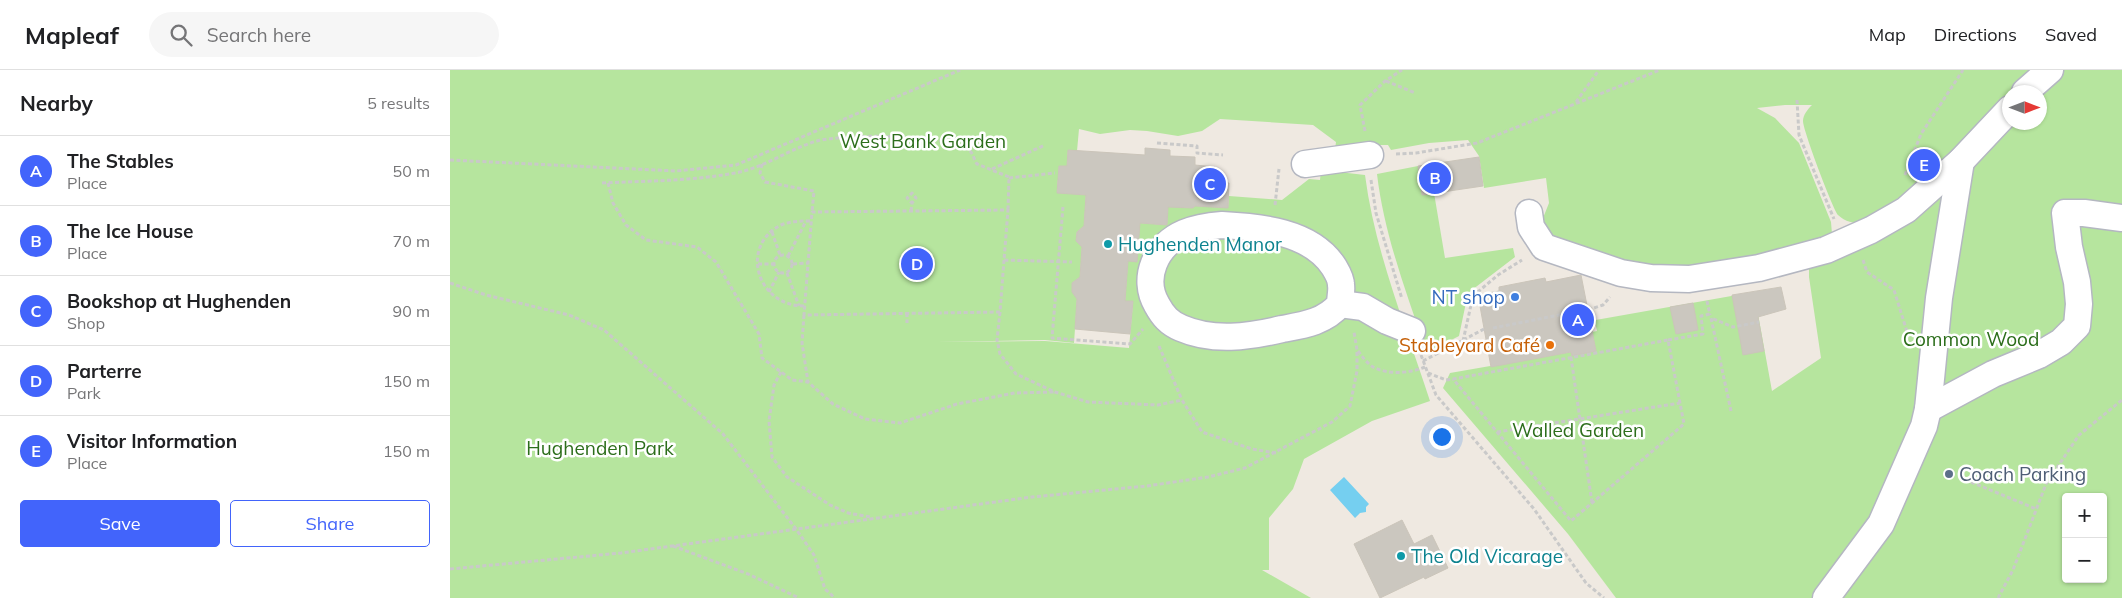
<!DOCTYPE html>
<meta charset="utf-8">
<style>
body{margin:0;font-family:Mulish,sans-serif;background:#f6f6f6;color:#202124}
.controls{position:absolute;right:15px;bottom:15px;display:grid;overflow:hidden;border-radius:5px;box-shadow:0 1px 4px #0004}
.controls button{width:45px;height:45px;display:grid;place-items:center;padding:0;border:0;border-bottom:1px solid #e0e0e0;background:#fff;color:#202124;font:25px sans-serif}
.compass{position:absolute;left:1552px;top:15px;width:45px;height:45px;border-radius:50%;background:#fff;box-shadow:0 1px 4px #0004;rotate:90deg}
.you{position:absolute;left:991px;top:366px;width:18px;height:18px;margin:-12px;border:4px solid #fff;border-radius:50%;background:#1a73e8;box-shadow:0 0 0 8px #1a73e833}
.badge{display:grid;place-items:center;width:32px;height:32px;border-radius:50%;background:#4264fb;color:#fff;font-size:16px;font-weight:700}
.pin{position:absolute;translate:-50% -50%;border:2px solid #fff;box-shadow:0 1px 5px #0006}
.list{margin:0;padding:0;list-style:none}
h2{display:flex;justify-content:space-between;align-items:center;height:65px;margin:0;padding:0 20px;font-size:21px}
h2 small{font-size:16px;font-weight:400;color:#757577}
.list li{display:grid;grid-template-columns:32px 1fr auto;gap:15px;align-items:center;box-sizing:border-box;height:70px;padding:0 20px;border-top:1px solid #e0e0e0}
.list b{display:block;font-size:19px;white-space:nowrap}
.list p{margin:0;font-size:16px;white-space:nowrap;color:#757577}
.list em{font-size:16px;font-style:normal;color:#757577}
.actions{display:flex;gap:10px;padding:15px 20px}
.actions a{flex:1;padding:11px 0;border:1px solid #4264fb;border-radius:5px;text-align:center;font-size:18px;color:#4264fb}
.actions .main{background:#4264fb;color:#fff}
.icon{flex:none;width:28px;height:28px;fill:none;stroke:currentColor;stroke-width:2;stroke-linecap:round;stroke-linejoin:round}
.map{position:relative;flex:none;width:1672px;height:528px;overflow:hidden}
header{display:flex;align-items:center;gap:30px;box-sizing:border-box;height:70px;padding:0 25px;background:#fff;border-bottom:1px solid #e0e0e0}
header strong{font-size:24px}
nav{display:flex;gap:28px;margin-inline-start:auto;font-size:18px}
.search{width:350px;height:45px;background:#f6f6f6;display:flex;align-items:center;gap:12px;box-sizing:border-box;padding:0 18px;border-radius:28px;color:#757577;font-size:19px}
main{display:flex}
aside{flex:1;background:#fff}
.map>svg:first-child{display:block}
.green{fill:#b6e59e;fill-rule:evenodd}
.water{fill:#75cff0}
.building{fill:#cbc7bf;stroke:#cbc5ba}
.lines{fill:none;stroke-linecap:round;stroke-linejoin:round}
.minor-casing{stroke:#b4b7c1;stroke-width:29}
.path{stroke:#c9c9c9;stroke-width:3;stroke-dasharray:4 2.5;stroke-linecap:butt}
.minor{stroke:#fff;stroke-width:26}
.culture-dot{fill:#0f9aa8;stroke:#fff;stroke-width:2}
.shop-dot{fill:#3f7fe0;stroke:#fff;stroke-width:2}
.food-dot{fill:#e8710a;stroke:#fff;stroke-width:2}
.service-dot{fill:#5c6f8a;stroke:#fff;stroke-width:2}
.labels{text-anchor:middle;stroke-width:5;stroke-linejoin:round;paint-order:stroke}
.park-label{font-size:19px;fill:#2c6e1b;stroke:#fff}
.culture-label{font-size:19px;fill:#0d838f;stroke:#fff;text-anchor:start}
.shop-label{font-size:19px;fill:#366cbe;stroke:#fff;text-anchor:end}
.food-label{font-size:19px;fill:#c56008;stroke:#fff;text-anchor:end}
.service-label{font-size:19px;fill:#4e5e75;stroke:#fff;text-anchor:start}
</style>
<header>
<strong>Mapleaf</strong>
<div class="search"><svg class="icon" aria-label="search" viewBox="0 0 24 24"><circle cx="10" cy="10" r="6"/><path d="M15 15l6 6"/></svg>Search here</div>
<nav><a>Map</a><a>Directions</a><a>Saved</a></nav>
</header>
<main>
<aside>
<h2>Nearby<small>5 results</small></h2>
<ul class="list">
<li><span class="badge">A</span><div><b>The Stables</b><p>Place</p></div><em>50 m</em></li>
<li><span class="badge">B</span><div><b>The Ice House</b><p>Place</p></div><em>70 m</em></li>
<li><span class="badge">C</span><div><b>Bookshop at Hughenden</b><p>Shop</p></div><em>90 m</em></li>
<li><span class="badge">D</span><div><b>Parterre</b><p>Park</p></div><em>150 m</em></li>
<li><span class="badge">E</span><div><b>Visitor Information</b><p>Place</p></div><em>150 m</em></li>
</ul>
<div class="actions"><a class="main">Save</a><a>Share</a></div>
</aside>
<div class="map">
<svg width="1672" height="528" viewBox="0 0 1672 528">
<rect width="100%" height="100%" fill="#efe9e1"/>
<!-- green -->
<g class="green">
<path d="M0,0H1672V528H1166L1118,464L993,318L1000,303L1121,282L1122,286L1146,281L1142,262L1147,261L1145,252L1140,251L1304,222L1322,321L1371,288L1359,207V179L1280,195L1198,198L1107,171L1094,156L1093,148L1099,133L1096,108L1034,118L1029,86L1018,70L979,73L941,80L938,75H912L884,87L886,72L863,55L770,49L752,61L728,66L697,61L680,60L650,64L629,59L627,81L618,80L617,96H609L607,122L636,125L634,156L627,162L626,171L632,177L630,207L622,213L627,229L624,273L595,270L486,272L595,271L679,278L683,232L675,231L678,191L690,153L717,155L718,132H729L735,138H743L748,133L778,137L779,126L832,130L859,109L870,110L871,100L915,105C925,182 956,257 980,331L922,351L854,389L843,419L819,448V500H812L861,528H0ZM1560,22H1590V52H1560ZM1335,35H1362C1358,39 1353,45 1353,51C1353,61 1383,139 1388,145C1395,152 1404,153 1413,154L1382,164L1381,152L1349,73L1325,48L1307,38ZM1616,427H1653V509H1616Z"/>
<path d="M968,96L972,125L984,123L995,188L1063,178L1065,187L1018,223L1009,266L980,281L975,278C956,221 934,164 927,104Z"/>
</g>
<!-- water -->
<path class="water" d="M894,407L919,434L916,437V442L910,443L905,448L880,420Z"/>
<!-- building -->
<g class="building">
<path d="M695,78L720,80V86L745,87V95L765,97L764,112L779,113L778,138L745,136L743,138L718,137L717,155L690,153L687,192L678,191L675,231H683L680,264L625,259L627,229L622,222V213L630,207L632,177L626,171L627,162L634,156L636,125L607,123L609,96H617L618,80L695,85Z"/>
<path d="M1029,87L1033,116L972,125L968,96Z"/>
<path d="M1131,205L1146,281L1122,286L1121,282L1041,297L1028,225L1049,221V217L1095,208L1096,212Z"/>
<path d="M1331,217L1336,239L1308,247L1314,281L1293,285L1282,225Z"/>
<path d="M1243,233L1248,260L1226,264L1220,237Z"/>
<path d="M952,450L964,474L982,465L998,498L975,509L974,507L930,528L904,474Z"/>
</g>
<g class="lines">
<!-- minor casing -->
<g class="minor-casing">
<g id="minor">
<path d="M1575,22L1600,0"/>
<path d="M855,94L920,85"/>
<path d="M1079,143L1081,157L1094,177L1171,203L1201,208L1239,209L1309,198L1376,180L1421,160L1456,140L1511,91L1560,39"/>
<path d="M772,155C809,157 861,161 884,197C887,202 891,208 891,215C892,221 890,228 890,234C875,252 854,255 832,259C799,267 763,272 731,258C719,253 713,246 707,235C691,208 706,175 734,163C746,158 759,156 772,155Z"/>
<path d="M890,234L913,237L937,251L962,261"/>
<path d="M1478,339L1543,304L1589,285L1611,272L1627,256L1629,234L1627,212L1619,177L1615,143H1634L1672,148"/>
<path d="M1376,528L1431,454L1474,356L1478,339L1489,228L1511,91"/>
</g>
</g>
<!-- path -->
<g class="path">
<path d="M936,11L965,23"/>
<path d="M1347,30L1349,65L1384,149"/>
<path d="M1126,32L1149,0"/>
<path d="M915,61L910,35L935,11L952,0"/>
<path d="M707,73L747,76V83L773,85"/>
<path d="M1463,82L1469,89"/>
<path d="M946,84L966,83L1027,73L1210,0"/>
<path d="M0,90L226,101L286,95L510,0"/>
<path d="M312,94L310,103L315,112L364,121L362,142"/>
<path d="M542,99L595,75"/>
<path d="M1455,105L1471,64L1513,0"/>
<path d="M559,108L605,103"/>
<path d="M921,110L926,143L952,229"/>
<path d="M152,113C197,111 241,111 285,103C314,98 339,79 367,71C394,64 500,63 520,81C524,85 524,90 527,94L559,107L558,140"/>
<path d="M158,113L163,133L176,155L196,170L247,177L266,192L309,264L312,288L342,310L358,312"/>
<path d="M825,135L829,99"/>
<path d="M613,137L602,268L680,274L693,259"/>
<path d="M461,141L462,133L466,128L462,123L457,128L462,133"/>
<path d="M322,162L330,185"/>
<circle cx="333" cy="194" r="9"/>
<path d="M338,186L356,151"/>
<path d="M554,190L550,242L354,245L362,142L558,140L554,190L622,192"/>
<path d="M1413,190L1417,202L1444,220L1458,265"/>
<path d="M308,194H324"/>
<path d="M343,194L358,193"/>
<path d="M337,203L349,236"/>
<path d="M0,213L36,225L119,245L154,260L273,364L346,459L364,485L375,519L385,528"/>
<path d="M319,222L329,202"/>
<path d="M1257,231L1260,245"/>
<path d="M354,236C307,236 289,176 331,155C341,151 351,151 362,151"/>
<path d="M1138,240L1153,235L1160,227"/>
<path d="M550,242L547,270L550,284L566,304L605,322L638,332L708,335L732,330L752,362L802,379L826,383"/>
<path d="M457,243V253"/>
<path d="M354,245L352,273L358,312L383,334L415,349L450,353L507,334L565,323L604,322"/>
<path d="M1043,258L1114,244"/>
<path d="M1218,270L1253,264L1251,246L1260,244"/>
<path d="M1013,271L1023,226L1048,205L1072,190"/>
<path d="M709,276L732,330"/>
<path d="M908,281C912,286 918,295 925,298C941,305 960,303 975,297"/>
<path d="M971,285L986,325L1084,439L1136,513L1154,528"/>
<path d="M1121,287L1142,433"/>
<path d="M973,291L1034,259"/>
<path d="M331,302L324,315L319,351L322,387L337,407L380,435L398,443L421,447"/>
<path d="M978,303L996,310L1003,309L1218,270L1234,354L1121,451L1003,309"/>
<path d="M1281,341L1261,248L1283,257L1309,252"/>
<path d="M1047,362L1230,333"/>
<path d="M1521,412L1586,439"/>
<path d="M223,476L298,504L349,528"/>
<path d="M0,499L171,483L582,427L697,416L758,407L795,398L882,352L900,336L907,301V280L904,262"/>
<path d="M1548,528L1563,500L1596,414L1629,365L1672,330"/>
</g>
<!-- minor -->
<use href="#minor" class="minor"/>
</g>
<!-- markers -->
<g class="culture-dot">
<circle cx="658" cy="174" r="5"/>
<circle cx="951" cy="486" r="5"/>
</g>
<circle class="shop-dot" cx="1065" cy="227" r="5"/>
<circle class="food-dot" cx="1100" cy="275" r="5"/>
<circle class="service-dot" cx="1499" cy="404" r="5"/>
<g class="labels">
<!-- park labels -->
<g class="park-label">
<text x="473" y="78">West Bank Garden</text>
<text x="1521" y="276">Common Wood</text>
<text x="1128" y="367">Walled Garden</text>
<text x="150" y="385">Hughenden Park</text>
</g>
<!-- culture labels -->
<g class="culture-label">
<text x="668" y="181">Hughenden Manor</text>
<text x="961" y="493">The Old Vicarage</text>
</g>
<!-- shop labels -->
<g class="shop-label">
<text x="1055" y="234">NT shop</text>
</g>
<!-- food labels -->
<g class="food-label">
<text x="1090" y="282">Stableyard Café</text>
</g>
<!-- service labels -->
<g class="service-label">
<text x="1509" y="411">Coach Parking</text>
</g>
</g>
</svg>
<div class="controls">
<button>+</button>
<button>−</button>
</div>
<svg class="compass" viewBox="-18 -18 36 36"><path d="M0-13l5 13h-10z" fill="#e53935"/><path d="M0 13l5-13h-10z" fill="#757577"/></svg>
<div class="you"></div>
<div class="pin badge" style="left:1128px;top:250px">A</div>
<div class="pin badge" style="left:985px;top:108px">B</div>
<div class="pin badge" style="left:760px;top:114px">C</div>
<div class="pin badge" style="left:467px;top:194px">D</div>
<div class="pin badge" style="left:1474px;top:95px">E</div>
</div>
</main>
